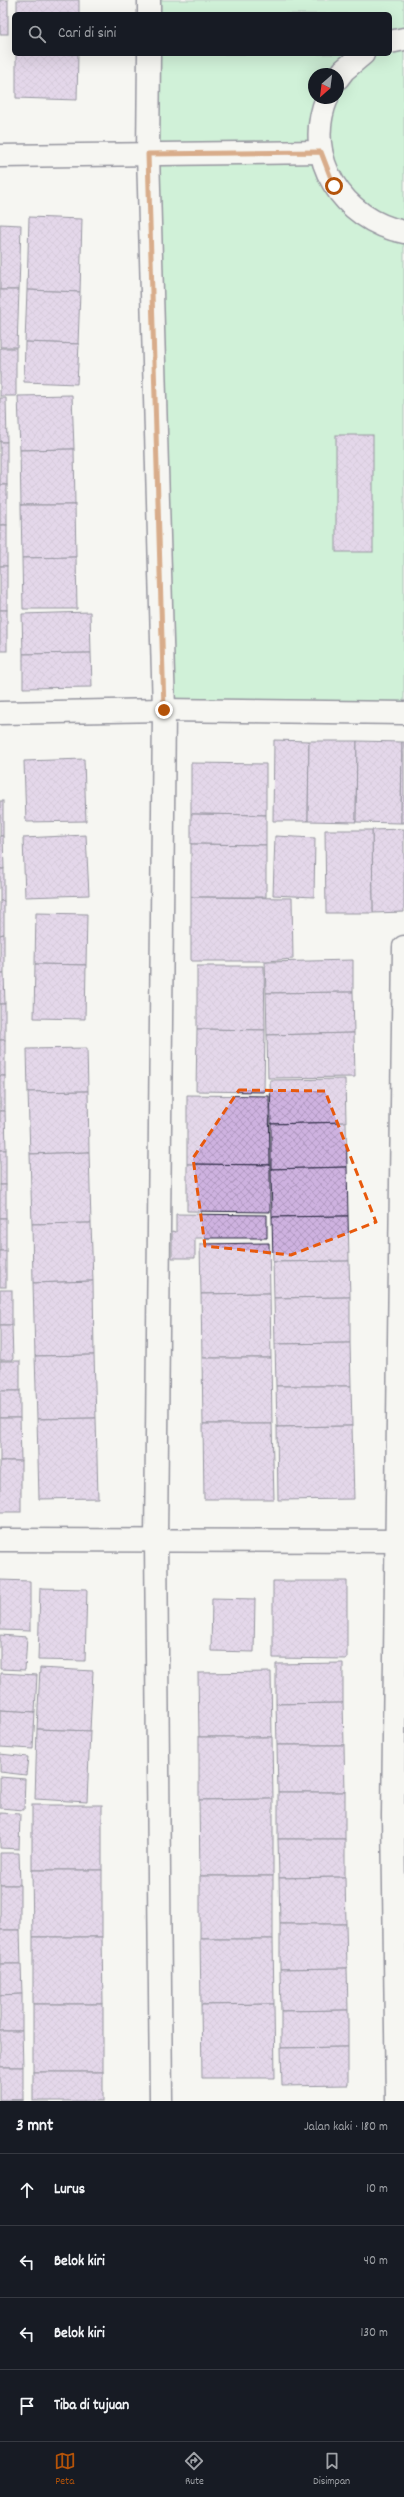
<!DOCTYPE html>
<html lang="id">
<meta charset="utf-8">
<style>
body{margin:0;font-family:Dekko,sans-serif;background:#20242c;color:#f1f3f6}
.compass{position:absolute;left:308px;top:68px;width:36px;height:36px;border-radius:50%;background:#171b24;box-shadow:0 4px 16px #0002;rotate:208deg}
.stop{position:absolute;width:12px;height:12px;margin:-9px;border:3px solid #b45309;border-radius:50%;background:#fff}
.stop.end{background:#b45309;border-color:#fff;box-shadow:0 1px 4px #0008}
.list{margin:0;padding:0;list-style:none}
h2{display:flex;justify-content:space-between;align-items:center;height:52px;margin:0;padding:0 16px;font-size:17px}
h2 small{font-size:13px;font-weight:400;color:#9ea1a6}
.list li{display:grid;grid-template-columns:26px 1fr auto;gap:12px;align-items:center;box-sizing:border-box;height:72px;padding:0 16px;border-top:1px solid #363941}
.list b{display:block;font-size:15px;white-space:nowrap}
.list em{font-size:13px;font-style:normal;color:#9ea1a6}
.icon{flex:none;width:22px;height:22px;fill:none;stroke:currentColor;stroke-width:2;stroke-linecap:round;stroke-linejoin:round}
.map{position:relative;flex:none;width:404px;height:2101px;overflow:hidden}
.search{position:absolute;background:#171b24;box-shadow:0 4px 16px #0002;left:12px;right:12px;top:12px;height:44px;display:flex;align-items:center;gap:10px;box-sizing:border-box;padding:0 14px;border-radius:6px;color:#9ea1a6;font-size:15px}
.sheet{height:340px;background:#171b24}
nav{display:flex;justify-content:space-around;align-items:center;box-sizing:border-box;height:56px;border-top:1px solid #363941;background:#171b24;font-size:11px;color:#9ea1a6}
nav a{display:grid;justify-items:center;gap:2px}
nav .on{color:#b45309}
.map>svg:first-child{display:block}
.park{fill:#a3eab8;stroke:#62867a;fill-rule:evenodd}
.building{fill:url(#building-cross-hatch);stroke:#22223b}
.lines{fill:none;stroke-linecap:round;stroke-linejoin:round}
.minor-casing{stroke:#22223b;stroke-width:25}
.minor{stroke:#f6f6f2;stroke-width:22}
.route{stroke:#b45309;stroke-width:5}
.marked{fill:none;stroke:#e8590c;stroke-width:3;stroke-dasharray:8 5;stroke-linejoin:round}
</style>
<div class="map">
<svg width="404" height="2101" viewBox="0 0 404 2101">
<defs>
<pattern id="building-cross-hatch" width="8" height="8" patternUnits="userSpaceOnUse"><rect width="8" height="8" fill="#ceb2e0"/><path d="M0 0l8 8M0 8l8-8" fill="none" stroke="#b199c1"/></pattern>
</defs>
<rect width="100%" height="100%" fill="#f6f6f2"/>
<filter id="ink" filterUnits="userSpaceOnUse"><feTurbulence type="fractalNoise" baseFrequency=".025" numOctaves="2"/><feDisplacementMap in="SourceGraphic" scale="8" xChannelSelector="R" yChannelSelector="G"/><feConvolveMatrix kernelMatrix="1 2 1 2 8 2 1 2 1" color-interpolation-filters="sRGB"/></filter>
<g filter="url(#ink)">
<!-- park -->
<path class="park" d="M149,0H404V713L164,710L149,54H390V14H149ZM314,74H338V98H314Z"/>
<!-- building -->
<g class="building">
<rect x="0" y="0" width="8" height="34"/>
<rect x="17" y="0" width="62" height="14"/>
<path d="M16,54H78L77,100L16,98Z"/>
<path d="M29,217L82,219L80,292L27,290Z"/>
<path d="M0,224L21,225L19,290H0Z"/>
<path d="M0,290H19L17,347H0Z"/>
<path d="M27,290L80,292L78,344L25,342Z"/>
<path d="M25,342L79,344L77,384L24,382Z"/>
<rect x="0" y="348" width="16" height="48"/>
<path d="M72,395L74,449L20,450L18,396Z"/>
<path d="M0,398H6L7,442H0Z"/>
<rect x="336" y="435" width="37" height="117"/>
<rect x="0" y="442" width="7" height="43"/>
<path d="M74,449L75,505H21L20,450Z"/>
<rect x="0" y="485" width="7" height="40"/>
<path d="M21,505H75L76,557L22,558Z"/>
<rect x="0" y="525" width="7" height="41"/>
<path d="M76,557L77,609H23L22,558Z"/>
<rect x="0" y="566" width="7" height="44"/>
<rect x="0" y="610" width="7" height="41"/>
<path d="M90,612L91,653L23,654L22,614Z"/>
<path d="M91,653L92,687L23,688V654Z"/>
<path d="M274,740L309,741L308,821H273Z"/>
<path d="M309,741H357L356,822L308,821Z"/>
<path d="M357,741L402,742L401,823L356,822Z"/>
<path d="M402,742H404V823H401Z"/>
<path d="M84,759L86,821L26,822L24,761Z"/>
<path d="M191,763L266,764V815L191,814Z"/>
<rect x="0" y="801" width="3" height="35"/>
<path d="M191,814L266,815V845L191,844Z"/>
<path d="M404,829V912L373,913L372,830Z"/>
<path d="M325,830H372L373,913H326Z"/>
<path d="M86,835L89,895L25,897L23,838Z"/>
<path d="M0,836H3L4,869H0Z"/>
<path d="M275,836L315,838L314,897L273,895Z"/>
<path d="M191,844L266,845V897H191Z"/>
<rect x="0" y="869" width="4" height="32"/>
<path d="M191,897L292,898L293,959L266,961H191Z"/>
<path d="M0,901H4V934L0,935Z"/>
<path d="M36,913L87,914L86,965L35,964Z"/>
<path d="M4,934V973H0V935Z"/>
<path d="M353,960V992L266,993L265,962Z"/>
<path d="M35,964L86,965L85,1019L34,1018Z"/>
<path d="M197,966H264L265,1030L197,1029Z"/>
<path d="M0,973H4L5,1004H0Z"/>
<path d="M353,992L354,1033L267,1035L266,993Z"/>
<rect x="0" y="1004" width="5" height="36"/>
<path d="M197,1029L265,1030L264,1092L196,1091Z"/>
<path d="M354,1033L355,1077L268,1078L267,1035Z"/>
<rect x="0" y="1040" width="5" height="36"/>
<path d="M87,1048L88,1091L28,1092L27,1049Z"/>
<rect x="0" y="1076" width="5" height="35"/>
<path d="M345,1079L346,1122L271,1124L270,1080Z"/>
<path d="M88,1091L89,1152L30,1154L28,1092Z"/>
<path d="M187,1095L269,1096L270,1165L187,1164Z"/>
<path d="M0,1111H5L6,1150H0Z"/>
<path d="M346,1122L347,1167L271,1169V1124Z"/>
<rect x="0" y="1150" width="6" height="35"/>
<path d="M89,1152L91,1223L32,1224L30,1154Z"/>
<path d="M187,1164L270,1165V1212L187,1211Z"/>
<path d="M347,1167L348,1216L272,1217L271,1169Z"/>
<rect x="0" y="1185" width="6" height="33"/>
<path d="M176,1214L267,1215V1238H195V1258H172V1231L176,1232Z"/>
<path d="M348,1216L349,1261L273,1262L272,1217Z"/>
<rect x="0" y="1218" width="6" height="33"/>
<path d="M91,1223L93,1281L33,1283L32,1224Z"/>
<path d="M269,1243L270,1293L201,1294L200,1244Z"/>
<rect x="0" y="1251" width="6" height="36"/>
<path d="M349,1261L350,1297L274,1298L273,1262Z"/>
<path d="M93,1281L94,1355L35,1356L33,1283Z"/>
<rect x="0" y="1290" width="12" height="35"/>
<path d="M270,1293L271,1358H202L201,1294Z"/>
<path d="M350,1297V1343L275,1344L274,1298Z"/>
<path d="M0,1325H12L13,1360H0Z"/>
<path d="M350,1343L351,1386H276L275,1344Z"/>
<path d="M94,1355L96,1418L37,1419L35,1356Z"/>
<path d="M202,1358H271L272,1424H203Z"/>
<rect x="0" y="1361" width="20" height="30"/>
<path d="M276,1386H351L352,1426L277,1427Z"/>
<rect x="0" y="1391" width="20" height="27"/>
<path d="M0,1418H20L21,1461H0Z"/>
<path d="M96,1418L98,1498L39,1499L37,1419Z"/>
<path d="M203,1424H272L274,1499H204Z"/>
<path d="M352,1426L354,1499L278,1500L277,1427Z"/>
<rect x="0" y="1461" width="21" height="51"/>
<path d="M0,1580L30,1581V1631L0,1630Z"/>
<path d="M273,1581H347V1659L273,1658Z"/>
<path d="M40,1588L87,1589L85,1661L38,1660Z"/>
<path d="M212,1598L255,1599L254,1652L211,1651Z"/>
<path d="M0,1635L27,1637L25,1670L0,1669Z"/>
<path d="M343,1663V1703L276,1704V1664Z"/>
<path d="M40,1668L93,1671L90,1731L37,1729Z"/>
<path d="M271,1672L272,1737H199L198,1673Z"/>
<path d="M0,1673L37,1675L35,1712L0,1710Z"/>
<path d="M343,1703L344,1745H277L276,1704Z"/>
<path d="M0,1710L35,1712L33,1749L0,1747Z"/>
<path d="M37,1729L90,1731L87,1802L35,1799Z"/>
<path d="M199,1737H272L273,1799L199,1800Z"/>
<path d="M277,1745H344L345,1792H278Z"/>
<path d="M0,1754L28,1757L26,1775L0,1772Z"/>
<path d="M0,1777L25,1779L24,1810L0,1808Z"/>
<rect x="278" y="1792" width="67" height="47"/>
<path d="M273,1799V1876H200L199,1800Z"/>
<rect x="32" y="1805" width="70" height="65"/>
<path d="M0,1813L20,1814L19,1849L0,1848Z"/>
<path d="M278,1839H345V1877L279,1878Z"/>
<path d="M0,1853H19L20,1885H0Z"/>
<path d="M32,1870H102V1937H33Z"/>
<rect x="200" y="1876" width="73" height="63"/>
<path d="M345,1877L346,1924H280L279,1878Z"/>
<rect x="0" y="1885" width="20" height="45"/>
<path d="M280,1924H346L347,1968L280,1969Z"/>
<path d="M0,1930H20L21,1964H0Z"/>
<path d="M33,1937H102L103,2004H33Z"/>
<path d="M200,1939H273L274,2004L201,2005Z"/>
<path d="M0,1964H21L22,1994L0,1995Z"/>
<path d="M347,1968L348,2010L281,2011L280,1969Z"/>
<path d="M22,1994V2031H0V1995Z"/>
<rect x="33" y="2004" width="70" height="68"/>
<path d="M274,2004L275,2078H202L201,2005Z"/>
<path d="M348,2010V2047L281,2048V2011Z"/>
<path d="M0,2031H22L23,2067H0Z"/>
<path d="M348,2047V2085L282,2086L281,2048Z"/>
<rect x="0" y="2067" width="23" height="33"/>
<rect x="33" y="2072" width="70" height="29"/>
<rect x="0" y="2100" width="23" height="1"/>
</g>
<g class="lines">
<!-- minor casing -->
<g class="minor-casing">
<g id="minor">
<path d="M149,14V0"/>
<path d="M390,42L404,39"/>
<path d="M149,54L148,154L164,710L156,1540L161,2101"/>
<path d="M338,78L344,70L363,54"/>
<path d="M327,98C302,158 343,220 404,232"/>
<path d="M0,156L321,152"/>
<path d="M0,713L164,710L404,713"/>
<path d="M0,1540L404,1541"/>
<path d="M397,2101L393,1815L404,947"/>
</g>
</g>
<!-- minor -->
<use href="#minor" class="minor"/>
</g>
</g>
<g class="lines" filter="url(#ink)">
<!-- route -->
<path class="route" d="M164,710L148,154L321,152L334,186"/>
</g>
<!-- marked area -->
<path d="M0 0H404V2101H0ZM239,1090L325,1091L376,1222L291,1255L205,1246L193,1158Z" fill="#f6f6f2" fill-opacity=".55" fill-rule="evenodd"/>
<path class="marked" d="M239,1090L325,1091L376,1222L291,1255L205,1246L193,1158Z"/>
</svg>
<svg class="compass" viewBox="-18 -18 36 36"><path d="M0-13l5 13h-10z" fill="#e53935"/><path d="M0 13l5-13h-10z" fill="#9ea1a6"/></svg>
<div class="stop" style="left:334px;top:186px"></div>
<div class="stop end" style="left:164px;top:710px"></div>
<div class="search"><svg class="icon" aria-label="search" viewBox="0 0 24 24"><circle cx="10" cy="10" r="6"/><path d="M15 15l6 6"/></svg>Cari di sini</div>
</div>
<section class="sheet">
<h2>3 mnt<small>Jalan kaki · 180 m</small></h2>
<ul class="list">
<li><svg class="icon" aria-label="ahead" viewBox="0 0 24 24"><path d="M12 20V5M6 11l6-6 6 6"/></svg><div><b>Lurus</b></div><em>10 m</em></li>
<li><svg class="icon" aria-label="left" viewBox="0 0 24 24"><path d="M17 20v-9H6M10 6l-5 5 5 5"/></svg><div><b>Belok kiri</b></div><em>40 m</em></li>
<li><svg class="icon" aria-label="left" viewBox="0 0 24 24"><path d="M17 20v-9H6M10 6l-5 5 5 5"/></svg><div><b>Belok kiri</b></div><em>130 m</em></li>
<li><svg class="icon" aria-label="arrive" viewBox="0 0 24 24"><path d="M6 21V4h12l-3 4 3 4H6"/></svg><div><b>Tiba di tujuan</b></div></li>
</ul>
</section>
<nav>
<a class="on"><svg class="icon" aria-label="map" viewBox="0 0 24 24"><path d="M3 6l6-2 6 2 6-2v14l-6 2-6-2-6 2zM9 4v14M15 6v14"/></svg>Peta</a>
<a><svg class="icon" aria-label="directions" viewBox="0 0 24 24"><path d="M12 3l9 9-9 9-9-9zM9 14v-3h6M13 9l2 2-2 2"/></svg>Rute</a>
<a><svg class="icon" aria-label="saved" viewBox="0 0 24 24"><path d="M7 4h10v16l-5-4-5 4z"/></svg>Disimpan</a>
</nav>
